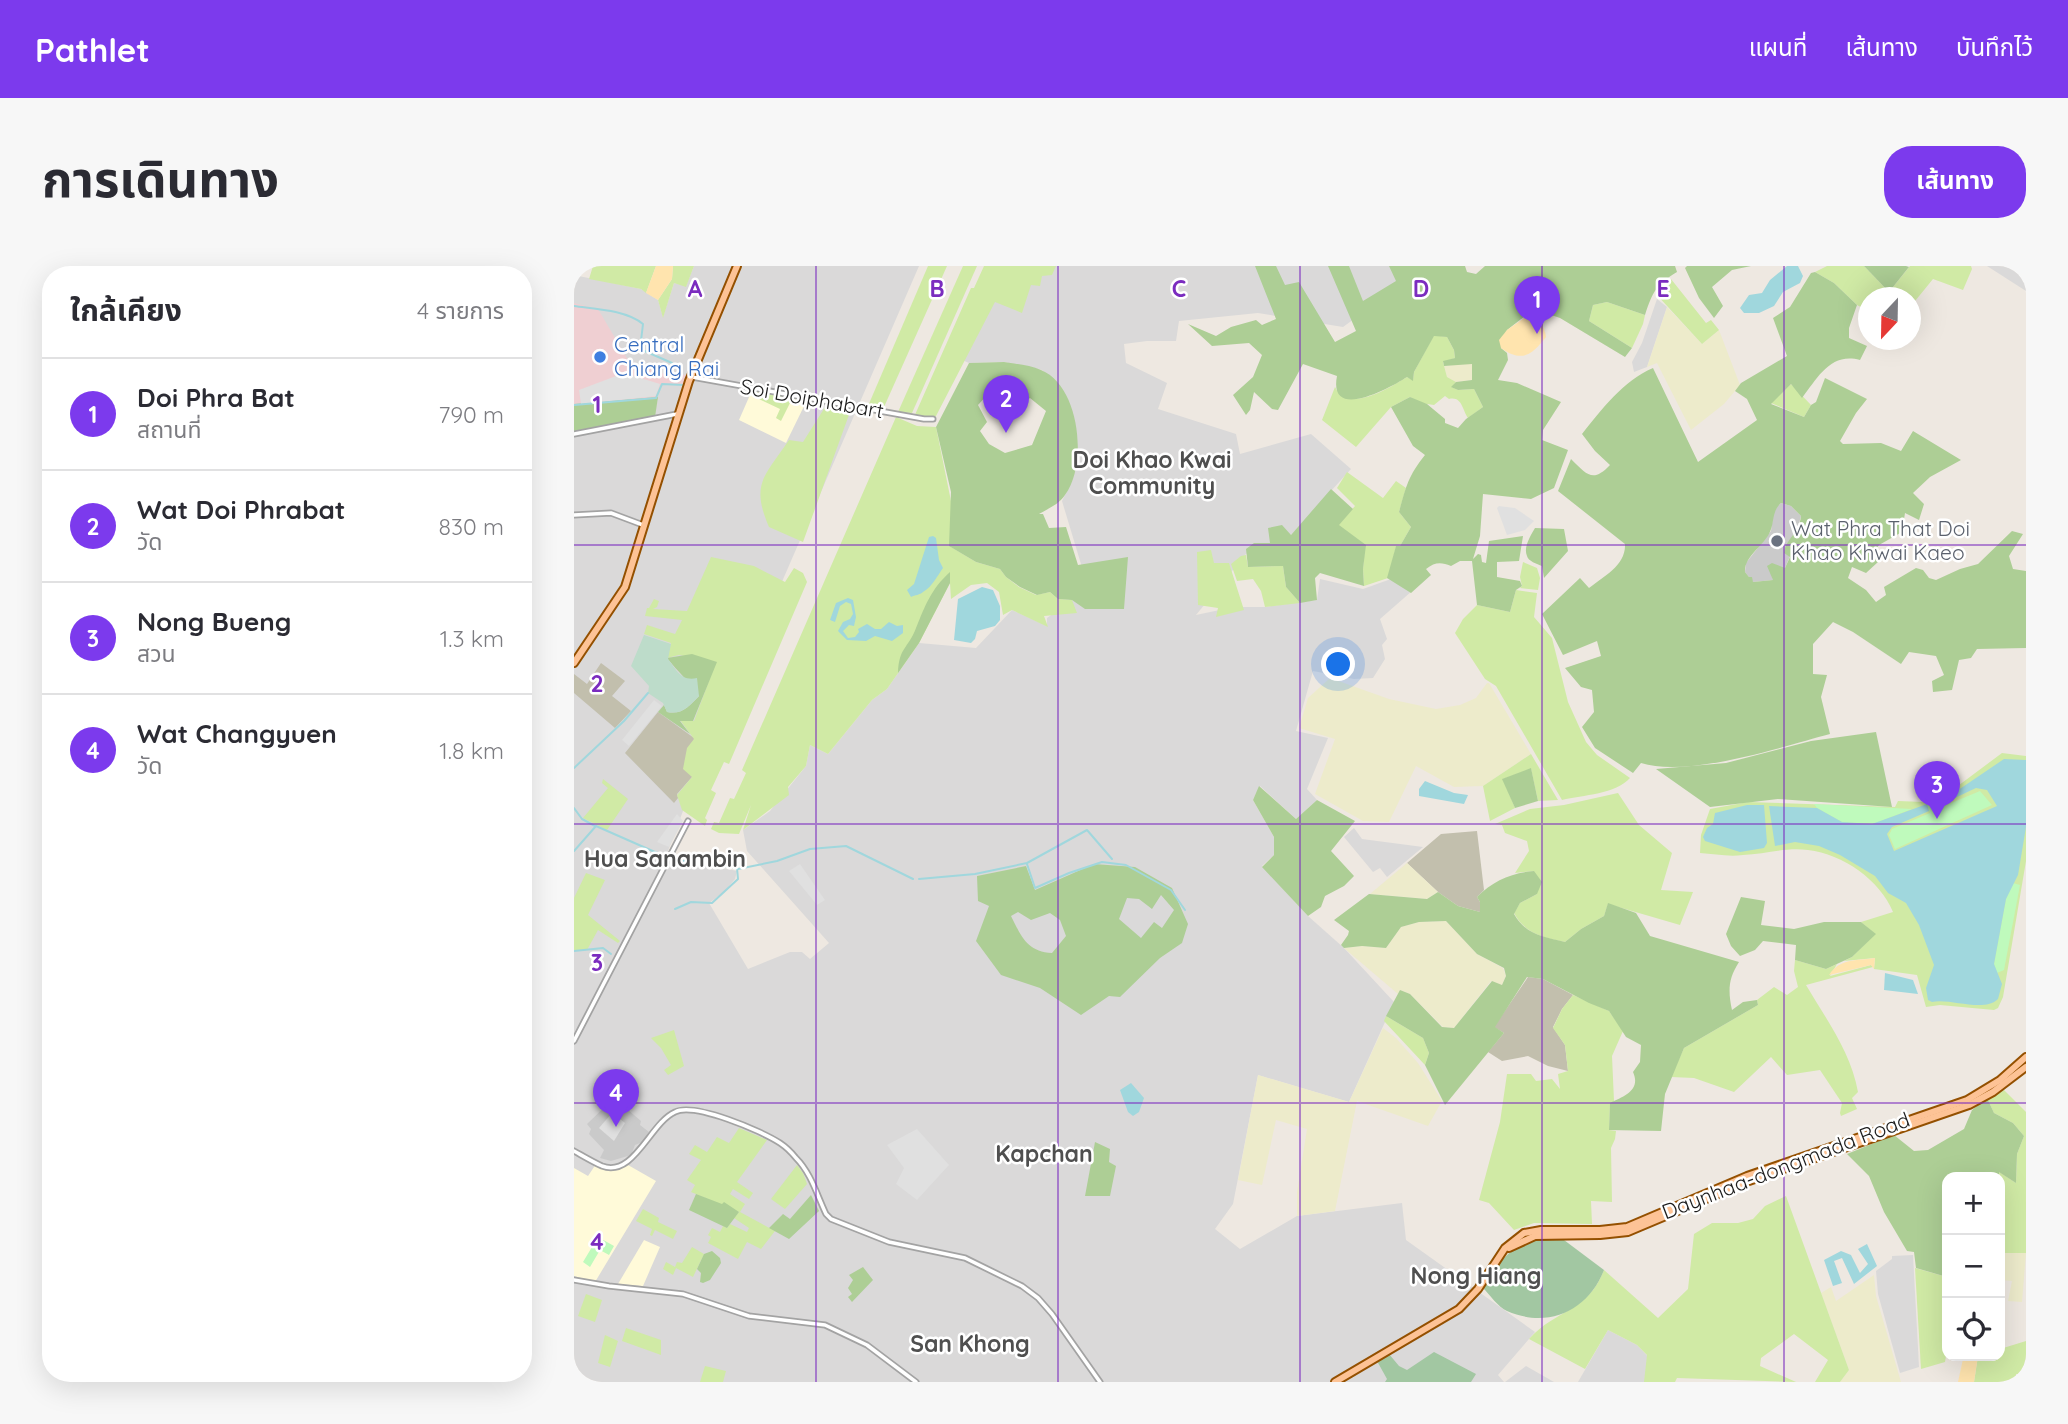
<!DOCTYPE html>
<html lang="th">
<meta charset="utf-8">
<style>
body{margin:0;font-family:Quicksand,"Noto Sans Thai",sans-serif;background:#f7f7f7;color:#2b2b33}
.controls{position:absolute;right:21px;bottom:21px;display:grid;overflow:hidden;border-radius:14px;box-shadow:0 7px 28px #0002}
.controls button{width:63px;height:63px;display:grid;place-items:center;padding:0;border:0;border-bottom:2px solid #e1e1e2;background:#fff;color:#2b2b33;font:35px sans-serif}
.compass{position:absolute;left:1284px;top:21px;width:63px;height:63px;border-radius:50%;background:#fff;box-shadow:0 7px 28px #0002;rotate:202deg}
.you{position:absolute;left:765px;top:399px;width:24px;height:24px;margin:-18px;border:5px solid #fff;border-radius:50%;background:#1a73e8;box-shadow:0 0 0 10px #1a73e833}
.badge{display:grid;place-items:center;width:46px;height:46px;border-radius:50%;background:#7c3aed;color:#fff;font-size:23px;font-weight:700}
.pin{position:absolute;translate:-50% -58px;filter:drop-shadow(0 2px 4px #0008)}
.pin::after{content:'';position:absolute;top:37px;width:24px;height:21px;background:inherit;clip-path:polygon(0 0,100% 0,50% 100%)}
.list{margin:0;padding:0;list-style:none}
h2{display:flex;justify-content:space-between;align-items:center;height:91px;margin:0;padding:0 28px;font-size:30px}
h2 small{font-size:23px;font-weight:400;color:#7c7c81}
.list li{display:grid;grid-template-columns:46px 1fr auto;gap:21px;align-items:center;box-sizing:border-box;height:112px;padding:0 28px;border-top:2px solid #e1e1e2}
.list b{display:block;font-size:26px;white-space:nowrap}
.list p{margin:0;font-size:23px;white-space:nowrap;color:#7c7c81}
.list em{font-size:23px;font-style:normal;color:#7c7c81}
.icon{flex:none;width:38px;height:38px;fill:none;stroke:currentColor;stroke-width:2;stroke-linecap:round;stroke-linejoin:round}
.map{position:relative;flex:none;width:1452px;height:1116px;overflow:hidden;border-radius:28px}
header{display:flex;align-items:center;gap:42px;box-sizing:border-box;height:98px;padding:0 35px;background:#7c3aed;color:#fff}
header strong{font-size:33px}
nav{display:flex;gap:38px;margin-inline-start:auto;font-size:24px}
.intro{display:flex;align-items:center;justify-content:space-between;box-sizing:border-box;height:168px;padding:0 42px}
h1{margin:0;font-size:49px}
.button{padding:18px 32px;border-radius:28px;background:#7c3aed;color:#fff;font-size:24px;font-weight:700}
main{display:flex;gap:42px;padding:0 42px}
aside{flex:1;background:#fff;border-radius:28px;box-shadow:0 7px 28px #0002}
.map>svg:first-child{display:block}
.residential{fill:#dad9d9}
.commercial{fill:#efcfd2}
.education{fill:#fffad9}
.religious{fill:#cacaca}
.construction{fill:#c2bfad}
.farmland{fill:#edebcb}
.grass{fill:#d0eaa5}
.forest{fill:#adce95;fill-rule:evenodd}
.wetland{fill:#bddcca}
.sand{fill:#ffe4ae}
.cemetery{fill:#a2c7a2}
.park{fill:#bffabc}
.parking{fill:#e0e0e0}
.water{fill:#a0d7dd}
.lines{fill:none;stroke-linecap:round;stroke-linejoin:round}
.stream{stroke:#a0d7dd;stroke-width:2}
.minor-casing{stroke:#a3a3a3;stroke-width:7}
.major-casing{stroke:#945000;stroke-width:10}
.minor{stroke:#fff;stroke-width:3.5}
.major{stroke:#fdc396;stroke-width:6}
.grid{fill:none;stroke:#7b2cbf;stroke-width:2;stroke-opacity:0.55}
.shop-dot{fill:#3f7fe0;stroke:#fff;stroke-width:2.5}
.worship-dot{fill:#6b7280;stroke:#fff;stroke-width:2.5}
.labels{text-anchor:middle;stroke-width:5;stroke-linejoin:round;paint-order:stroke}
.shop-label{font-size:21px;fill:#366cbe;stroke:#fff;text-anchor:start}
.street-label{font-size:21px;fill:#1c1c1c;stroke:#fff}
.worship-label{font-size:21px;fill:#5b616d;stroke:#fff;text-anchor:start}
.neighbourhood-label{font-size:23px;font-weight:bold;fill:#4f4f4f;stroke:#fff}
.grid-label{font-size:23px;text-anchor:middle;font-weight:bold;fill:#7b2cbf;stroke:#fff;stroke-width:5;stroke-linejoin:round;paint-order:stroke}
</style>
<header>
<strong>Pathlet</strong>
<nav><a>แผนที่</a><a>เส้นทาง</a><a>บันทึกไว้</a></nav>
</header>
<div class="intro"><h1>การเดินทาง</h1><a class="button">เส้นทาง</a></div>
<main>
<aside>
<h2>ใกล้เคียง<small>4 รายการ</small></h2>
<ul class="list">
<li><span class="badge">1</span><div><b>Doi Phra Bat</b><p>สถานที่</p></div><em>790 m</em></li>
<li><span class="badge">2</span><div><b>Wat Doi Phrabat</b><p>วัด</p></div><em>830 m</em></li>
<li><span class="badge">3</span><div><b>Nong Bueng</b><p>สวน</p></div><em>1.3 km</em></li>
<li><span class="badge">4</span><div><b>Wat Changyuen</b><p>วัด</p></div><em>1.8 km</em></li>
</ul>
</aside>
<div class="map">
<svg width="1452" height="1116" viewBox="0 0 1452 1116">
<rect width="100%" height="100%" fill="#eee8e1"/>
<!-- residential -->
<g class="residential">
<path d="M120,0H345L112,537L92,590L163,605L161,613L150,626L135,637L174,703L216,686H228L236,693L255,677L173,585L169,564L196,545L232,500L236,479L254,488L298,434L313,423L345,377L402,382L438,344L473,360V352L498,334L510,308L488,235L499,213L485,119L468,104L430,96L395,97L386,93L431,0H822L831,16L769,61L684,47L605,55L602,75H573L550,78L552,97L593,117L584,143L662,168L666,188L737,168L777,203L717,269L672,288L622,349L660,341H691L743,334L746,313L789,323L817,313L838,325L806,353L813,373L808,379L811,393L799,412L780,413L739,405L722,465L754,472L733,523L743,534L722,553L686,520L679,534L700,571V589L688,600L734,650L770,682L820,736L775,836L684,809L659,938L641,963L666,983L723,950L828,937L832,974L961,1066L924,1109L930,1116H0V9L67,23L84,34L89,51L100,17L112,20Z"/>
<path d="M1413,0H1452V25Z"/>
<path d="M1083,33L1093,41L1073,101L1060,106L1058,96L1068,77Z"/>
<path d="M780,562L788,573L849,581L813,611L806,602L799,606L770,571Z"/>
<path d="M1339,989L1345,1101L1326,1107L1304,1028L1302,1005L1318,993V990Z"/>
<path d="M1034,1064L1063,1079L1084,1101L1085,1116H1004Z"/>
<path d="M952,1100L980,1116H931Z"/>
</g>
<!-- commercial -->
<path class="commercial" d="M0,37L24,43L54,94L85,107L113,109L112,118H88L83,131L0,138Z"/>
<!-- education -->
<g class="education">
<path d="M179,122L234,132L212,177L165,154Z"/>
<path d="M22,898L32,903L54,899L82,915L21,1016L0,1010V902L14,910Z"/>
<path d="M70,974L86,981L69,1020L44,1018Z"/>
</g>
<!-- religious -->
<g class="religious">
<path d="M1207,237L1217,240L1227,250L1216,290L1211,302L1198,307L1199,314L1179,316L1171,306L1172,297L1197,265L1200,243Z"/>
<path d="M40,832L67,855L66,859L75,866L66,877L61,879L57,889L37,895L26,892L30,884L15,868L17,863L13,858Z"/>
</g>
<!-- construction -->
<g class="construction">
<path d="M27,397L51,415L38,430L57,445L41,462L0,427V408L13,418Z"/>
<path d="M84,446L120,472L118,511L103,528L104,532L100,537L51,487Z"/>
<path d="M903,565L910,624L903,631L906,636V646L884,640L864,626L833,597L867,568Z"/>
<path d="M954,711L969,713L999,729L988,743L979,761L991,779L994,805L974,800L954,790L928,795L914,786L930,767L920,761Z"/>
</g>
<!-- farmland -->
<g class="farmland">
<path d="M1093,41L1128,78L1145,64L1166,119L1150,138L1117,164L1083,97L1073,101Z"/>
<path d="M898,97V114L882,116L873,111L870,100Z"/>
<path d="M756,412L815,433L862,443L886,439L902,432L913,417H915L957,488L909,520L880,521L842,500L815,556L789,555L741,528L761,473L725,462L734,432Z"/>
<path d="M833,597L864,626L853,633L796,628Z"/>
<path d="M872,655L903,688L929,702L932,710L928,719L917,715L880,762L869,761L836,728L826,724L824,728L770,682L788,680L812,682L827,661L845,656Z"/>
<path d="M809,762L822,772L844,797L868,835L854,860L783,835L761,945L723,950V926L733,863L702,854L688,919L664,914L684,809L775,836Z"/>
<path d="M1426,987H1452L1448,1036L1434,1035L1438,1015L1426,1014Z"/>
<path d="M1300,1009L1302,1030L1327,1116H1266L1275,1104L1247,1027L1257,1021L1262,1035Z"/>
</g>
<!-- grass -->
<g class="grass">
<path d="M19,0H82L72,27L67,23L15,13Z"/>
<path d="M99,0H120L112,21L100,17L89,52L84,34L98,13Z"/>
<path d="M354,0H373L310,141L294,140Z"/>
<path d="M389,0H403L338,147L324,146Z"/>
<path d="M410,0H482L478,9L468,10L466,20L457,19L448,47L421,36L362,150L359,153L340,151L397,22H400Z"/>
<path d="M1253,0H1290L1315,26L1336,0H1397L1398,3L1389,24L1359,13L1337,40L1336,32H1294V45L1283,39L1260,17L1241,6Z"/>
<path d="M1097,13L1132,57L1137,54L1145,64L1128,78L1083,29L1089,18Z"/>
<path d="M1033,36L1071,49L1069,58L1058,82L1015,55L1019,39Z"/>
<path d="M860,69L873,71L880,84L881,92L869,96L873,111L882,116L878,121L884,124L900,123L909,141L894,152C888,143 888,130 875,133L871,130L860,139L846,137L836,131L817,141L782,181L748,154L761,121C774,148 815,122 833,111L839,114L840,106Z"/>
<path d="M1217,118L1237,139L1230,151L1197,137Z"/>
<path d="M190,124L220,129L207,155L202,152L206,143L185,133Z"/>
<path d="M253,138L276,146L229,276L195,261C176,217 191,210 215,174L229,176Z"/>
<path d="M322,151L343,160L362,161L378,240L377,281L402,296L426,303L432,311L445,321L462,329L476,326L484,333L498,334L503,347L470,350L474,361L438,344L429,349L425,326L413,317L397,319L377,333L376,317L345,377L313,423L298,434L254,488L236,479L232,500L214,521L215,529L169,564L177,539L165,568L145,567L137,563L140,556L145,557L156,532L160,533L172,507L168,504Z"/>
<path d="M773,206L809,232L822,215L832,222L825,246L837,261L826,280L822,281L814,312L790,320L789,303L791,279L764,259L781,240L763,222Z"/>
<path d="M637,284L640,297H655L670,344L642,351L644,342L624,339L623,286Z"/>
<path d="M672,289L674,301L709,300L712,321L726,337L691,341L687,325L679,313L663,315L657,298L667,290Z"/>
<path d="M137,291L180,300L211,316L220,302L229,307L233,316L155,498L150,496L137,524L142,527L131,552L133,554L131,560L108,544L103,529L118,511L109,503L113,482L120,473L106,454L120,455L142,396L105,389L93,392L97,377L70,368L73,359L101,368L108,354L71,350L73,342H75L80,333L85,335L83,341L79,343L113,345Z"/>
<path d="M949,296L963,302L966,312L964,324L946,322L948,320L946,311Z"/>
<path d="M942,324L963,327L960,351L978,372L994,436L1012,476L1023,489L1056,512C1042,528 1009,529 988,534L922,420L911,413L881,367L889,353L903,339L936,346Z"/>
<path d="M1428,487L1452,490V595L1429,731L1424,742L1420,744L1366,739L1352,741L1343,709L1300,703L1301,692L1270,695L1278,691L1301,668L1287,656L1319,646C1306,614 1269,588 1234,584C1212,581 1191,588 1169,589C1155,591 1140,588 1126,587L1127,569L1136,543L1174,536L1321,541L1324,535L1350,536L1365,534Z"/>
<path d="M957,488L984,534L964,535L957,503L929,513L941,542L916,555L909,520Z"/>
<path d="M29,513L54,533L33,564L9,552L34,522L28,517Z"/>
<path d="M1044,527L1065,559L1098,587L1087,624L1119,626L1106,659L1034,638L1030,650L1007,663L991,676C969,671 951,668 940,647L946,637L963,628L960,605L941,607L955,585L953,575L931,567L928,559L921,558L956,543L990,539Z"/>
<path d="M12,607L31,614L14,649L46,675L44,677L24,664L13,684L0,685V632Z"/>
<path d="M1221,694L1252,703L1263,698L1256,710L1297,699L1299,701L1232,719C1252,753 1277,786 1284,826L1278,832L1283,843L1267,850L1266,847L1268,837L1246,804L1213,809L1197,791L1160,826L1120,812L1097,811L1110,782L1184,739L1183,734L1200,721L1213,729L1224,721L1220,705Z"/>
<path d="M999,729L1035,745L1049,765L1038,790L1040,835L1036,838L1035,864L1042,865L1041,873L1037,882L1038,936L1017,935L1018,958L960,957L940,964L915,937L905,934L926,856L933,808H957L962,815L978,813L986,823L984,808L994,805L991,779L979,762L988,743Z"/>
<path d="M812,750L849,772L855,787L851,799L810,755Z"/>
<path d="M100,764L110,800L94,809L90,804L97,799L87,782L77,772Z"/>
<path d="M1429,823L1452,846V1002V987H1426L1424,905L1442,917L1443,888L1450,870L1439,857L1420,847L1412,830Z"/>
<path d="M165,862L193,874L163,916L179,927L175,933L159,923L156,928L171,938L166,946L201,965L187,983L173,976L164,993L134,977L137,971L134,969L138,962L146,966L149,960L153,962L156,958L173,966L175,962L160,952L165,946L117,926L121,919L113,914L127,894L115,888L121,879L133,886L143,871L155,877Z"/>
<path d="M223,899L229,907L233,918L211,943L197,933Z"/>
<path d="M1212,930L1275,1104L1266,1116H1241L1254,1094L1220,1068L1187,1092L1186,1100L1222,1116L1103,1112L1101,1116H1070L1073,1089L1063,1079L1034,1064L1011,1103L955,1073C982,1043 1014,1046 1030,1004L1084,1052L1114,1023L1120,968L1138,957H1164L1179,953L1191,940Z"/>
<path d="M69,943L85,952L84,956L103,965L99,973L81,964L78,970L76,969L78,963L62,955Z"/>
<path d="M118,981L130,988L119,1011L102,1002L99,1009L89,1003L92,996L101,1001L103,996L108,997Z"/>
<path d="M1341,1002L1373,1011V1084L1371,1096L1347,1103Z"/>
<path d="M12,1028L28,1034L21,1056L4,1050Z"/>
<path d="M52,1062L87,1074V1089L48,1075Z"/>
<path d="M31,1069L44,1075L36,1101L24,1097Z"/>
<path d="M1452,1075V1109L1442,1108V1116H1400L1404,1090H1426V1083Z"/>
<path d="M131,1100L152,1105L149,1116H126Z"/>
</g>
<!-- forest -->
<g class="forest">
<path d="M681,0H702L711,19L725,16L761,76L782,65L754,0H775L789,35L822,15L815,0H891L893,6L902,8L911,0H1101L1103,6C1082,19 1079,25 1071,49L1033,36L1019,39L1015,55L1058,82L1051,91L986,52L960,43L933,64L927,82L933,87L934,94L924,114L943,117L987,136L969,164L968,174L994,184L980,222L957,233L909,228L906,270L899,293L904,288L907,289L908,296L912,297L915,275L949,270L945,295L923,296V311L946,315L948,320L942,324L936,346L903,339L898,295H886L877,300C867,296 861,296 852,303L857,309L837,327L813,312L822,280H826L837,261L825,246C832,221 834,210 851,189L839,180L817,141L836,131L853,138L871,153V157L884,162L892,153L909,141L900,123L884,124L877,121L882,116L898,114V98L870,100L869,95L881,92L880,84L873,71L860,70L840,106L839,115L833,111C816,122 754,156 763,110L729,98L704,144L698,143L680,126L676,144L672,149L659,129L679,111L688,89L675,77L638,80L614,58L642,70L657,61L682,54L688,59L702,53Z"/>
<path d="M1113,0H1177L1158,4L1138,21L1149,40L1140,52L1125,32L1111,2Z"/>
<path d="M1290,0H1332L1335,1L1315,26Z"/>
<path d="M1241,6L1260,17L1283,39L1275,62V72L1293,80L1286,94C1257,86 1244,111 1228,132L1217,118L1197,138L1230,151L1237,139L1242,136L1251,112L1293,133L1282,147L1266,175L1269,178L1307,177L1327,185L1339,165L1387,194L1356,211L1339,227L1350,238L1345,254L1331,247L1328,266L1305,279L1298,289L1304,296L1292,307L1278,301L1274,312L1292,324L1302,336L1312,329L1310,321L1342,302L1349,304L1355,312L1362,314L1386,303L1404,298L1438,265L1449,268L1435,290L1439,303L1452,305V382L1403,383L1397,392L1385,394L1378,424L1359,426L1358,415L1370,409L1362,390L1335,386L1327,398L1279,366L1259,356L1239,378V408L1253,409L1247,431L1256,468C1207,481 1114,512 1067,497L1059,507L1021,482L1008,461L1020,446L1018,424L1007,421L991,402L1027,390L1023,375L989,389L968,348L1006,312L1015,322C1030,310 1052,299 1051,278L984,225L997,193C1013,209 1019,217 1036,199L1021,185L1008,168C1028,143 1049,115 1079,102L1124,196L1183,154L1173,133L1161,125L1167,117L1213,90L1199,52L1216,41L1237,7ZM1207,237L1217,240L1227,250C1225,268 1212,272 1210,287L1216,291L1211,302L1198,297L1193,300L1199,314L1179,316L1178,311H1175L1171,306C1170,291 1188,281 1195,268C1201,257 1197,246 1207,237Z"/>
<path d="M430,96C441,98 456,99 467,104C506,120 514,198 491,229C484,239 475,242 465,248H469L475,262L492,261L504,299L554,291L550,343H511L498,334L484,333L476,326L463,329L446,321L432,311L426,303L402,296L375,280L377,226L362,161L395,97ZM416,126L439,144L456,132L472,145L458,179L431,187L415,178L406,165L413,156L404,139Z"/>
<path d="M84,131L81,151L0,166V138Z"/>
<path d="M757,223L779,243L765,259L792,279L789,303L790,320L746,307L741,312L743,334L726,337L712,321L709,300L674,301L672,283L680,277H696L694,262L708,259L717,269Z"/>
<path d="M961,262L990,263L994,285L970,312L968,300C963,298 954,295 953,290C949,281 957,269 961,262Z"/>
<path d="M376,306V317L345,377L324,407C325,381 334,383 342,362C351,340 357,323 376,306Z"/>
<path d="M118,388L143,396L119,455H106L116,468L84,446L90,439L93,446C109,449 115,440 125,430C116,416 104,406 93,392Z"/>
<path d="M1302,466L1318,541L1204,533L1136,541L1082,503L1152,497L1237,475Z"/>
<path d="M957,502L964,535L941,542L928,513Z"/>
<path d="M685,520L722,553L743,534L781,555L757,585L780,610L770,620L751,630L747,641L734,650L688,601L700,589V571L679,534Z"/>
<path d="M520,598L561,601L598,622L614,658L608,677L586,692L546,731L535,730L507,749L466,722L427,709L402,675L415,640L404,635L403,610L452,600L461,624ZM587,629L600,644L588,662L580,656L567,672L545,653L553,632L565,633L578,643ZM444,646L457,654L476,647L486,654L492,670L478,687C453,686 447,670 437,650Z"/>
<path d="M960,605L968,616L963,628L946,637L940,648C951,668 969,671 991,676L1007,663L1030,650L1034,637L1062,647L1076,670L1165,696C1154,713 1154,725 1158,744L1169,736L1183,734L1184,739L1110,782L1091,828L1087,865L1035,864L1036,837C1051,830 1067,824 1059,806L1066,796L1067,779L1052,771L1035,745L1015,737L969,713L953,711L921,761L930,767L871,839L851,799L855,787L849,772L812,750L826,724L836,728L868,761L880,762L918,715L928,719L932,710L930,702L903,688L872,655L845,656L827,661L812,682L788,680L770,682L767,679L774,669L775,665L760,654L795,628L853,633L864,626L884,640L906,646V636L903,631C919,615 937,607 960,605Z"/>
<path d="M1167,631L1191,635L1187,659L1220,663L1250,656H1287L1302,668L1278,691L1252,703L1221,694L1222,679L1189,675L1181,684L1166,690L1157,680L1152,668Z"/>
<path d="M1413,832L1420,847L1439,857L1450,870L1443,888L1442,917L1425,906V911H1373V1011L1342,1002L1340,986L1333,985L1310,946L1295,910L1273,888L1320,869L1340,885L1354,884L1390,863L1398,844Z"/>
<path d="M521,876L536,883L535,896L542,900L536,930H511Z"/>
<path d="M122,928L148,938L150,936L165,946L153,962L115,944Z"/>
<path d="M237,929L245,945L215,973L195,962L209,948L216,953Z"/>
<path d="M138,985L146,992L147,997L136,1014L129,1017L126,1016L127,1007L123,1003L130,988Z"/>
<path d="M289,1001L299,1014L278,1036L274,1031L278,1028L274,1022L279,1014L275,1009Z"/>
</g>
<!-- wetland -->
<path class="wetland" d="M70,369L97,378L94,393C102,403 107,416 123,412L125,430C115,440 109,449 93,446L89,437L74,427L75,420L57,400Z"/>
<!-- sand -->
<g class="sand">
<path d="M82,0H99L98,13L84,34L72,27Z"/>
<path d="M953,50C963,52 971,60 972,71C958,89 948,97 927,82L925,74L933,64Z"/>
<path d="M1301,692L1300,703L1297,699L1255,709C1266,692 1282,695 1301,692Z"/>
<path d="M1404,1090L1400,1116H1384L1389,1093Z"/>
</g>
<!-- cemetery -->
<g class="cemetery">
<path d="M964,971H986L1030,1004C1014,1045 974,1063 933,1045C924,1041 916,1029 909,1022C929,992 930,986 964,971Z"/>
<path d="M860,1086L902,1108L897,1116H811L813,1113L803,1095L815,1088L825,1100L833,1104Z"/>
</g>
<!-- park -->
<g class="park">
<path d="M1406,525L1418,539L1321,583L1315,569L1318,563L1356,547L1353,538L1367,533L1370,540Z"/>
<path d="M1240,538L1338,543L1299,558L1268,556L1243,542Z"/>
<path d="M1439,617L1446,619L1430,704L1423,707L1420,698L1432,633Z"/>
<path d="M24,971L40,980L35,989L26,984L16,1001L9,996Z"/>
</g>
<!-- parking -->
<g class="parking">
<path d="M50,107L86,118L82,130L7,138L5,124Z"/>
<path d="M925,240L941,242L960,255L951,264L933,269L923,242Z"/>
<path d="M80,434L88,440L55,480L48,474Z"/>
<path d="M103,548L109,555L95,581L83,576Z"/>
<path d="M226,598L251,634L243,639L215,605Z"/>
<path d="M38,847L51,857L40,875L25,862Z"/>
<path d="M343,863L375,899L343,934L322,918L330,902L313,879Z"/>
</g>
<!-- water -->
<g class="water">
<path d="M1213,0H1224L1229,10L1226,17L1209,26L1200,40L1185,47H1170L1166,42L1175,29L1188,27L1196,14Z"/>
<path d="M359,270L362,272L365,294L369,302C364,309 358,321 349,326C346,329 341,329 337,331L333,324L340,318L355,271Z"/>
<path d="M408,321L419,324L426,340V354L421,360L403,365L401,373L397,377L380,374L384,333Z"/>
<path d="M274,332L279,334L282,351L280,360L275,359L269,365L274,372L281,371L285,366L284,363L293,358L301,363H307L315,356L323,360L329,359V367L318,375L301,370L292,375L273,374L264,365L269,356L276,353L279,348L277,338L272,336L266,340L261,356L256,354L262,337Z"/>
<path d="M1430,493L1452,494V561L1444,609L1432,633L1420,698L1428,718L1424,733C1410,747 1376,732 1358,736L1354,734L1352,722L1360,699L1345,659L1332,637L1314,627L1301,610L1266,589L1245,580L1221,576L1201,580L1195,540L1243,542L1268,556L1298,558L1353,538L1355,545L1318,561L1313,568L1320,585L1423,540L1413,524L1402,522L1368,538V535Z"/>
<path d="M851,515L880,527L894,529L890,538L845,530V523Z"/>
<path d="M1173,539H1190L1193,577L1190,582L1166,586L1131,575L1129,571L1133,562L1139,558L1141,547Z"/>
<path d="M1311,707L1339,714L1344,728L1310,724Z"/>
<path d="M557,817L570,832L565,846L559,850L554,846L546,824Z"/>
<path d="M1293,978L1303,1000L1280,1018L1268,992L1260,995L1268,1017L1259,1020L1250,994L1267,985L1277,989L1286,1007L1294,998L1284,983Z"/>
</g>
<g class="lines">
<!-- stream -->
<g class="stream">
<path d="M0,40C21,43 52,44 69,58L66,83L98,97"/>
<path d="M0,139L82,132L88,118L110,119"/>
<path d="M0,502L50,455L74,427"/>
<path d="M0,542L8,553L21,560"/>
<path d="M0,585L22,560L90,590"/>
<path d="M97,593L163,602L164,613L138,637L117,636L101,643"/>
<path d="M453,598L461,622L495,607L528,596L552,599L597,624L611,644"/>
<path d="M164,603L203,595L236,583L272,580L339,613"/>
<path d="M345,613L401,608L453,597L513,564L538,593"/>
<path d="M0,685L29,682L37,688"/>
</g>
<!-- minor casing -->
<g class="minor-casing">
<g id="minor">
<path d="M118,111L350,153H359"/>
<path d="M0,168L103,148"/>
<path d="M0,249L37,247L69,259"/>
<path d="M0,775L114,555"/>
<path d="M0,885C9,890 19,896 28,900C60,912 76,857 101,846C120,836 188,865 206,877C212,881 218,887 222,892C237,907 243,929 252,948L257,953L315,976L391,992L448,1020L464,1032L478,1048L526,1116"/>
<path d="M0,1014L35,1020L109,1028L175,1050L251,1059L293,1079L342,1116"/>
</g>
</g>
<!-- major casing -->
<g class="major-casing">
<g id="major">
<path d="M0,397L51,321L115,115L163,0"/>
<path d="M935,982L961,970L1026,969L1054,966L1175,915L1395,839L1419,826L1452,801"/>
<path d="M761,1116L885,1043L904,1023L931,982L950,967L967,964H1026L1053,961L1173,910L1393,834L1426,814L1452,791"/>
</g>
</g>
<!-- minor -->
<use href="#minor" class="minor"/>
<!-- major -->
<use href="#major" class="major"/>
</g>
<!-- grid -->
<path class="grid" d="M242,0V1116M484,0V1116M726,0V1116M968,0V1116M1210,0V1116M0,279H1452M0,558H1452M0,837H1452"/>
<!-- markers -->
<circle class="shop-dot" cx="26" cy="91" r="7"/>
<circle class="worship-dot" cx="1203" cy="275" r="7"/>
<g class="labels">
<!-- shop labels -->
<g class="shop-label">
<text x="40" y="86">Central<tspan x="40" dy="24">Chiang Rai</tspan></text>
</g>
<!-- street labels -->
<g class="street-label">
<text transform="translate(238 133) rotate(10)" y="7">Soi Doiphabart</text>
<text transform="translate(1212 900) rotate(-21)" y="7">Daynhaa-dongmada Road</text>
</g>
<!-- worship labels -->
<g class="worship-label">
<text x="1217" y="270">Wat Phra That Doi<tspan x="1217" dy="24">Khao Khwai Kaeo</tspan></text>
</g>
<!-- neighbourhood labels -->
<g class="neighbourhood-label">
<text x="578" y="202">Doi Khao Kwai<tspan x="578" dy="26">Community</tspan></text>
<text x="91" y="601">Hua Sanambin</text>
<text x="470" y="896">Kapchan</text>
<text x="902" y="1018">Nong Hiang</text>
<text x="396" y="1086">San Khong</text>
</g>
</g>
<g class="grid-label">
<text x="121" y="31">A</text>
<text x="363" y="31">B</text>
<text x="605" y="31">C</text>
<text x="847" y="31">D</text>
<text x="1089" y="31">E</text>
<text x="23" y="147">1</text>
<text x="23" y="426">2</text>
<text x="23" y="705">3</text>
<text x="23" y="984">4</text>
</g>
</svg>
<div class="controls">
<button>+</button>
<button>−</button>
<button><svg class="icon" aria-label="locate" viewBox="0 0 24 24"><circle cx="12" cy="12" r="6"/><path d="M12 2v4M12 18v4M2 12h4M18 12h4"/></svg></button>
</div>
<svg class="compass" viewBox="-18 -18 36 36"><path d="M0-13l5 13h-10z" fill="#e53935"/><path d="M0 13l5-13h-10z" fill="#7c7c81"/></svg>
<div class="you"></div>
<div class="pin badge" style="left:963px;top:68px">1</div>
<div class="pin badge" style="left:432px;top:167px">2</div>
<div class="pin badge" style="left:1363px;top:553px">3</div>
<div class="pin badge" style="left:42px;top:861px">4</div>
</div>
</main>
